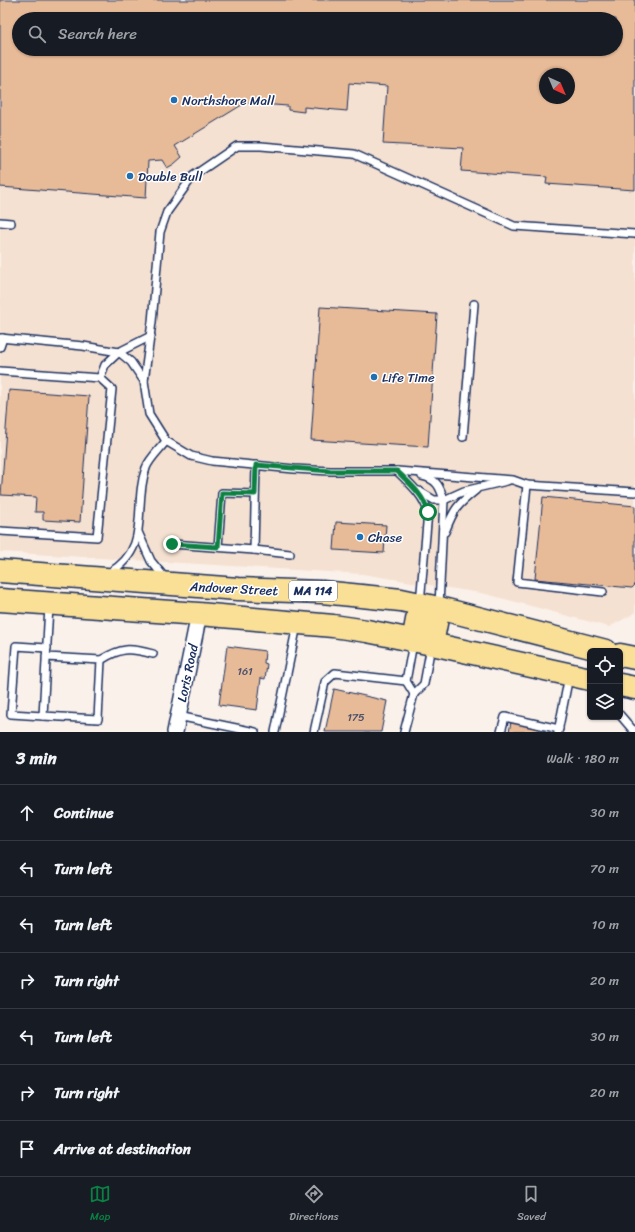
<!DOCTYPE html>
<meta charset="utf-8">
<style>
body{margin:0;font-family:Sriracha,sans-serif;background:#242831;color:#f1f3f6}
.controls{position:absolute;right:12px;bottom:12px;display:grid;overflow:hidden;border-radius:6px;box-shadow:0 1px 3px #0004}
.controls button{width:36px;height:36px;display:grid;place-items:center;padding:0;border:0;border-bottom:1px solid #363941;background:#171b24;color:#f1f3f6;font:20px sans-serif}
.compass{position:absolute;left:539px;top:68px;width:36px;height:36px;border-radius:50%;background:#171b24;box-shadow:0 1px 3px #0004;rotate:136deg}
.stop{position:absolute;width:12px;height:12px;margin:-9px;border:3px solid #0b8043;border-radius:50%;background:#fff}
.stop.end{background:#0b8043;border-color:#fff;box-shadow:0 1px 4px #0008}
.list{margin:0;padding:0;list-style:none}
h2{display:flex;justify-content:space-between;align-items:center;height:52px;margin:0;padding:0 16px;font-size:17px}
h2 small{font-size:13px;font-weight:400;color:#9ea1a6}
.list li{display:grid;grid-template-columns:26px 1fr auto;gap:12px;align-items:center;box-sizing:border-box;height:56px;padding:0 16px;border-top:1px solid #363941}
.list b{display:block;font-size:15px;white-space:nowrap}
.list em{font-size:13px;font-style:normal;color:#9ea1a6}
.icon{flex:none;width:22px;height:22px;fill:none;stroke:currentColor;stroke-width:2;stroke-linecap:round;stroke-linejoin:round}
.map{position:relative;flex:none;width:635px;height:732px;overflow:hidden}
.search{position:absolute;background:#171b24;box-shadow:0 1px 3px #0004;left:12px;right:12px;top:12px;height:44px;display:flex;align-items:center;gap:10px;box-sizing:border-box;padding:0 14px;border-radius:22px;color:#9ea1a6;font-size:15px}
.sheet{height:444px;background:#171b24}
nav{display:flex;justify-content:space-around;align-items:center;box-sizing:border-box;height:56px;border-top:1px solid #363941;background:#171b24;font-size:11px;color:#9ea1a6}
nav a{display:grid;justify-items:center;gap:2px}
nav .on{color:#0b8043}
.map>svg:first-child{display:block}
.built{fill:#f5e1d1;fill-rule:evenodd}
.building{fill:#e8bb98;stroke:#1b2f5e;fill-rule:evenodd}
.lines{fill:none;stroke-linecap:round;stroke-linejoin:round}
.lane-casing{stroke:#1b2f5e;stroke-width:10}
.street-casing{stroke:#1b2f5e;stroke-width:18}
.highway-casing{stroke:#1b2f5e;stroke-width:25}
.lane{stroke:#fff;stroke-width:7}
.street{stroke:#fff;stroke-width:15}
.highway{stroke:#fadf96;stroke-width:22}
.route{stroke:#0b8043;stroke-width:5}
.poi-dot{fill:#1f6fb2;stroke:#fff;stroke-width:1.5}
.labels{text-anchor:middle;stroke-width:3;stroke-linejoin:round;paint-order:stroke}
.number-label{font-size:11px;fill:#4e526c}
.shield{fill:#fff;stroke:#5f6d8e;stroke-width:1}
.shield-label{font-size:12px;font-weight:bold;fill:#1b2f5e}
.poi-label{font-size:13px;fill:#1b2f5e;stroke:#fff;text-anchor:start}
.street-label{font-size:13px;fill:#1b2f5e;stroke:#fff}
</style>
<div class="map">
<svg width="635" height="732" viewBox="0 0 635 732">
<rect width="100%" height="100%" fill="#faf1ea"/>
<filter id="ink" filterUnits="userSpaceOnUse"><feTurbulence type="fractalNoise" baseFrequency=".025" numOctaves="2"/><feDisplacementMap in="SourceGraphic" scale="8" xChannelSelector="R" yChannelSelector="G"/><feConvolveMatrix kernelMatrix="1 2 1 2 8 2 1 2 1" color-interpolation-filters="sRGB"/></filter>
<g filter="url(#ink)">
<!-- built -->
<path class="built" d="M0,0H635V613L609,627L486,594L362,574L0,552ZM19,19H616V49H19ZM545,74H569V98H545Z"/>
<!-- building -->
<g class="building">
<path d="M0,0H635V190L546,184L547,177L461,171L463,148L383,144L387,86L349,83L347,111L304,107V112L288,110V106L245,103L175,146L182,157L174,164L167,168L162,160L148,161L146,198L0,187ZM19,19H616V49H19ZM545,74H569V98H545Z"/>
<path d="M320,307L437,314L428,447L311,440Z"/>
<path d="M9,390L89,396L80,522L43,520V512H35L36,497L1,495Z"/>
<path d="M543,497L635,506V585L632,588L535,579Z"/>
<path d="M336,522L386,525L384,553L334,550Z"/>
<path d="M227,646L265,651L264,663L267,664L265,679L261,678L257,710L219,705Z"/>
<path d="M334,689L387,701L381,732H325Z"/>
<path d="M511,722L546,730L545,732H509Z"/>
</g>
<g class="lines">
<!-- lane casing -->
<g class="lane-casing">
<g id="lane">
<path d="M0,222L11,223"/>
<path d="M0,338L83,346L119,352L131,362L144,381L149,414L166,441L191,456L212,461L294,469L330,471H397L513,480L527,485L635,492"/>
<path d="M0,347L3,338"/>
<path d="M0,371L100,378L112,389L97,537L0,531"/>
<path d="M100,378L105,365L119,352L151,336"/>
<path d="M144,381L152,322L160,232L167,212L193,176L237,146H261L354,154L514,226L635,234"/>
<path d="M463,437L474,304"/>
<path d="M397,471C409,483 424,495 428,512L420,603"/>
<path d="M422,476C437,479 440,487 444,500L439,606"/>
<path d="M527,485L517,582L603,592"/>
<path d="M419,491L434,500H444L464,491L507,481"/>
<path d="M138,532L151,561L165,578"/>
<path d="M445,532C454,509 457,505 476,490"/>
<path d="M172,544L254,550L256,465"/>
<path d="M218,547L222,493L255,494"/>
<path d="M254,550L290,554"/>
<path d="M109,573C153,547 132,507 146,468C149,459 161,448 166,441"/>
<path d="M413,643L406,681L414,694L424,684L431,646"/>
<path d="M46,657L101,660L98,719L43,716L49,606"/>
<path d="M101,660C122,647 130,648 153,654"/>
<path d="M620,715L632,729L635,730"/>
<path d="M43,716L11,714L16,646L47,648"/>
<path d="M178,716L255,732"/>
<path d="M275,732L297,625"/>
<path d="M314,732L325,682L335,673L406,681"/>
<path d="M404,732L414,694"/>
<path d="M501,732L505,717L559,729"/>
<path d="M558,732L569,676"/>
</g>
</g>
<!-- street casing -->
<g class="street-casing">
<path id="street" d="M175,732L199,614"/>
</g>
<!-- highway casing -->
<g class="highway-casing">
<g id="highway">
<path d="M0,571L238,589L322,592L401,600L439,608L606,651"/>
<path d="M0,600L199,614L333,626L367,631L432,644L590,679"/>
<path d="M413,641L420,604"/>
<path d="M432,644L439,608"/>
<path d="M620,655L635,658"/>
<path d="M620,685L635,688"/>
</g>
</g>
<!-- lane -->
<use href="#lane" class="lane"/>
<!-- street -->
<use href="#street" class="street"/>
<!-- highway -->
<use href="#highway" class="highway"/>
</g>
</g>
<g class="lines" filter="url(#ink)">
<!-- route -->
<path class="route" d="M172,544L218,547L222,493L255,494L256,465L330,471H397C409,483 424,495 428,512"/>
</g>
<!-- markers -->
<g class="poi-dot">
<circle cx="174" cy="100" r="4"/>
<circle cx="130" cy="176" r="4"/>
<circle cx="374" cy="377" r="4"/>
<circle cx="360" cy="537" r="4"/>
</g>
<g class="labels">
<!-- number labels -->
<g class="number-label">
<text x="245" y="675">161</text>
<text x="356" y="721">175</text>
</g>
<!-- shield labels -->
<rect class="shield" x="289" y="581" width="48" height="20" rx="3"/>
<g class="shield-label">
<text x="313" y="595">MA 114</text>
</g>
<!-- poi labels -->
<g class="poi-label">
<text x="182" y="105">Northshore Mall</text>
<text x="138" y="181">Double Bull</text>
<text x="382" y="382">Life Time</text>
<text x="368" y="542">Chase</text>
</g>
<!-- street labels -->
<g class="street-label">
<text transform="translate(234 588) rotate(3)" y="5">Andover Street</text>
<text transform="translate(187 673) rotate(-78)" y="5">Loris Road</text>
</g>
</g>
</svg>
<div class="controls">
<button><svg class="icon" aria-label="locate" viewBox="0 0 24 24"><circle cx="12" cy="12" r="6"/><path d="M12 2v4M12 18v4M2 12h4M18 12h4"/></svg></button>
<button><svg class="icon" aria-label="layers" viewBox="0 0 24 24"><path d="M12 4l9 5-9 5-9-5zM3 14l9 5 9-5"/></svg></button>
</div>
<svg class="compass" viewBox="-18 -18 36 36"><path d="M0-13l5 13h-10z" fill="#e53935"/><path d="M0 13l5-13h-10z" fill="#9ea1a6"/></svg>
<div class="stop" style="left:428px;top:512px"></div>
<div class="stop end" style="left:172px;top:544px"></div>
<div class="search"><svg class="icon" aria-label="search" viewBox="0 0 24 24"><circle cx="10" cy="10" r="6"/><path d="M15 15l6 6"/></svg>Search here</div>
</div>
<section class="sheet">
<h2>3 min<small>Walk · 180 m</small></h2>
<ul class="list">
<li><svg class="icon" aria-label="ahead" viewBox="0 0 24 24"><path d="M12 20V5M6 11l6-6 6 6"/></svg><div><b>Continue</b></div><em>30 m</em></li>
<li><svg class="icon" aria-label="left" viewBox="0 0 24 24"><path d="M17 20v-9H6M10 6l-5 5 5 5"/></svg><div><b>Turn left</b></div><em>70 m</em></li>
<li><svg class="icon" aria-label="left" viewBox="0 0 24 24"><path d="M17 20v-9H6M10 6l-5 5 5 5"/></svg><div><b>Turn left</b></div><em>10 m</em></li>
<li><svg class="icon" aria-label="right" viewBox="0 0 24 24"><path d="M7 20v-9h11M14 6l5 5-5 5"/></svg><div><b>Turn right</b></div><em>20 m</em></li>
<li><svg class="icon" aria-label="left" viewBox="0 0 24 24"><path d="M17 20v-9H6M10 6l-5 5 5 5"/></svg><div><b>Turn left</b></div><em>30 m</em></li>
<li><svg class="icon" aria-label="right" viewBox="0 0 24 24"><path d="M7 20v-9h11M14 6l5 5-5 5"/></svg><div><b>Turn right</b></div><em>20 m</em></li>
<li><svg class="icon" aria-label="arrive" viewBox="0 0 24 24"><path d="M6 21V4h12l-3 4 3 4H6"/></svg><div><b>Arrive at destination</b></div></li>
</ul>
</section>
<nav>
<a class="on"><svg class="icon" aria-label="map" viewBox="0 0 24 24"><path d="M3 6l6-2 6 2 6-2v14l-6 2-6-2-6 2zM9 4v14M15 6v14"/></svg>Map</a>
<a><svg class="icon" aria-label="directions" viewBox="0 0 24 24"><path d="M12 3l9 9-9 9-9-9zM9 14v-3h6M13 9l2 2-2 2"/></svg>Directions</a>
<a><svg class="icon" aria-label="saved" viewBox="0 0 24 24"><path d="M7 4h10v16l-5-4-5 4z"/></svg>Saved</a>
</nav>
